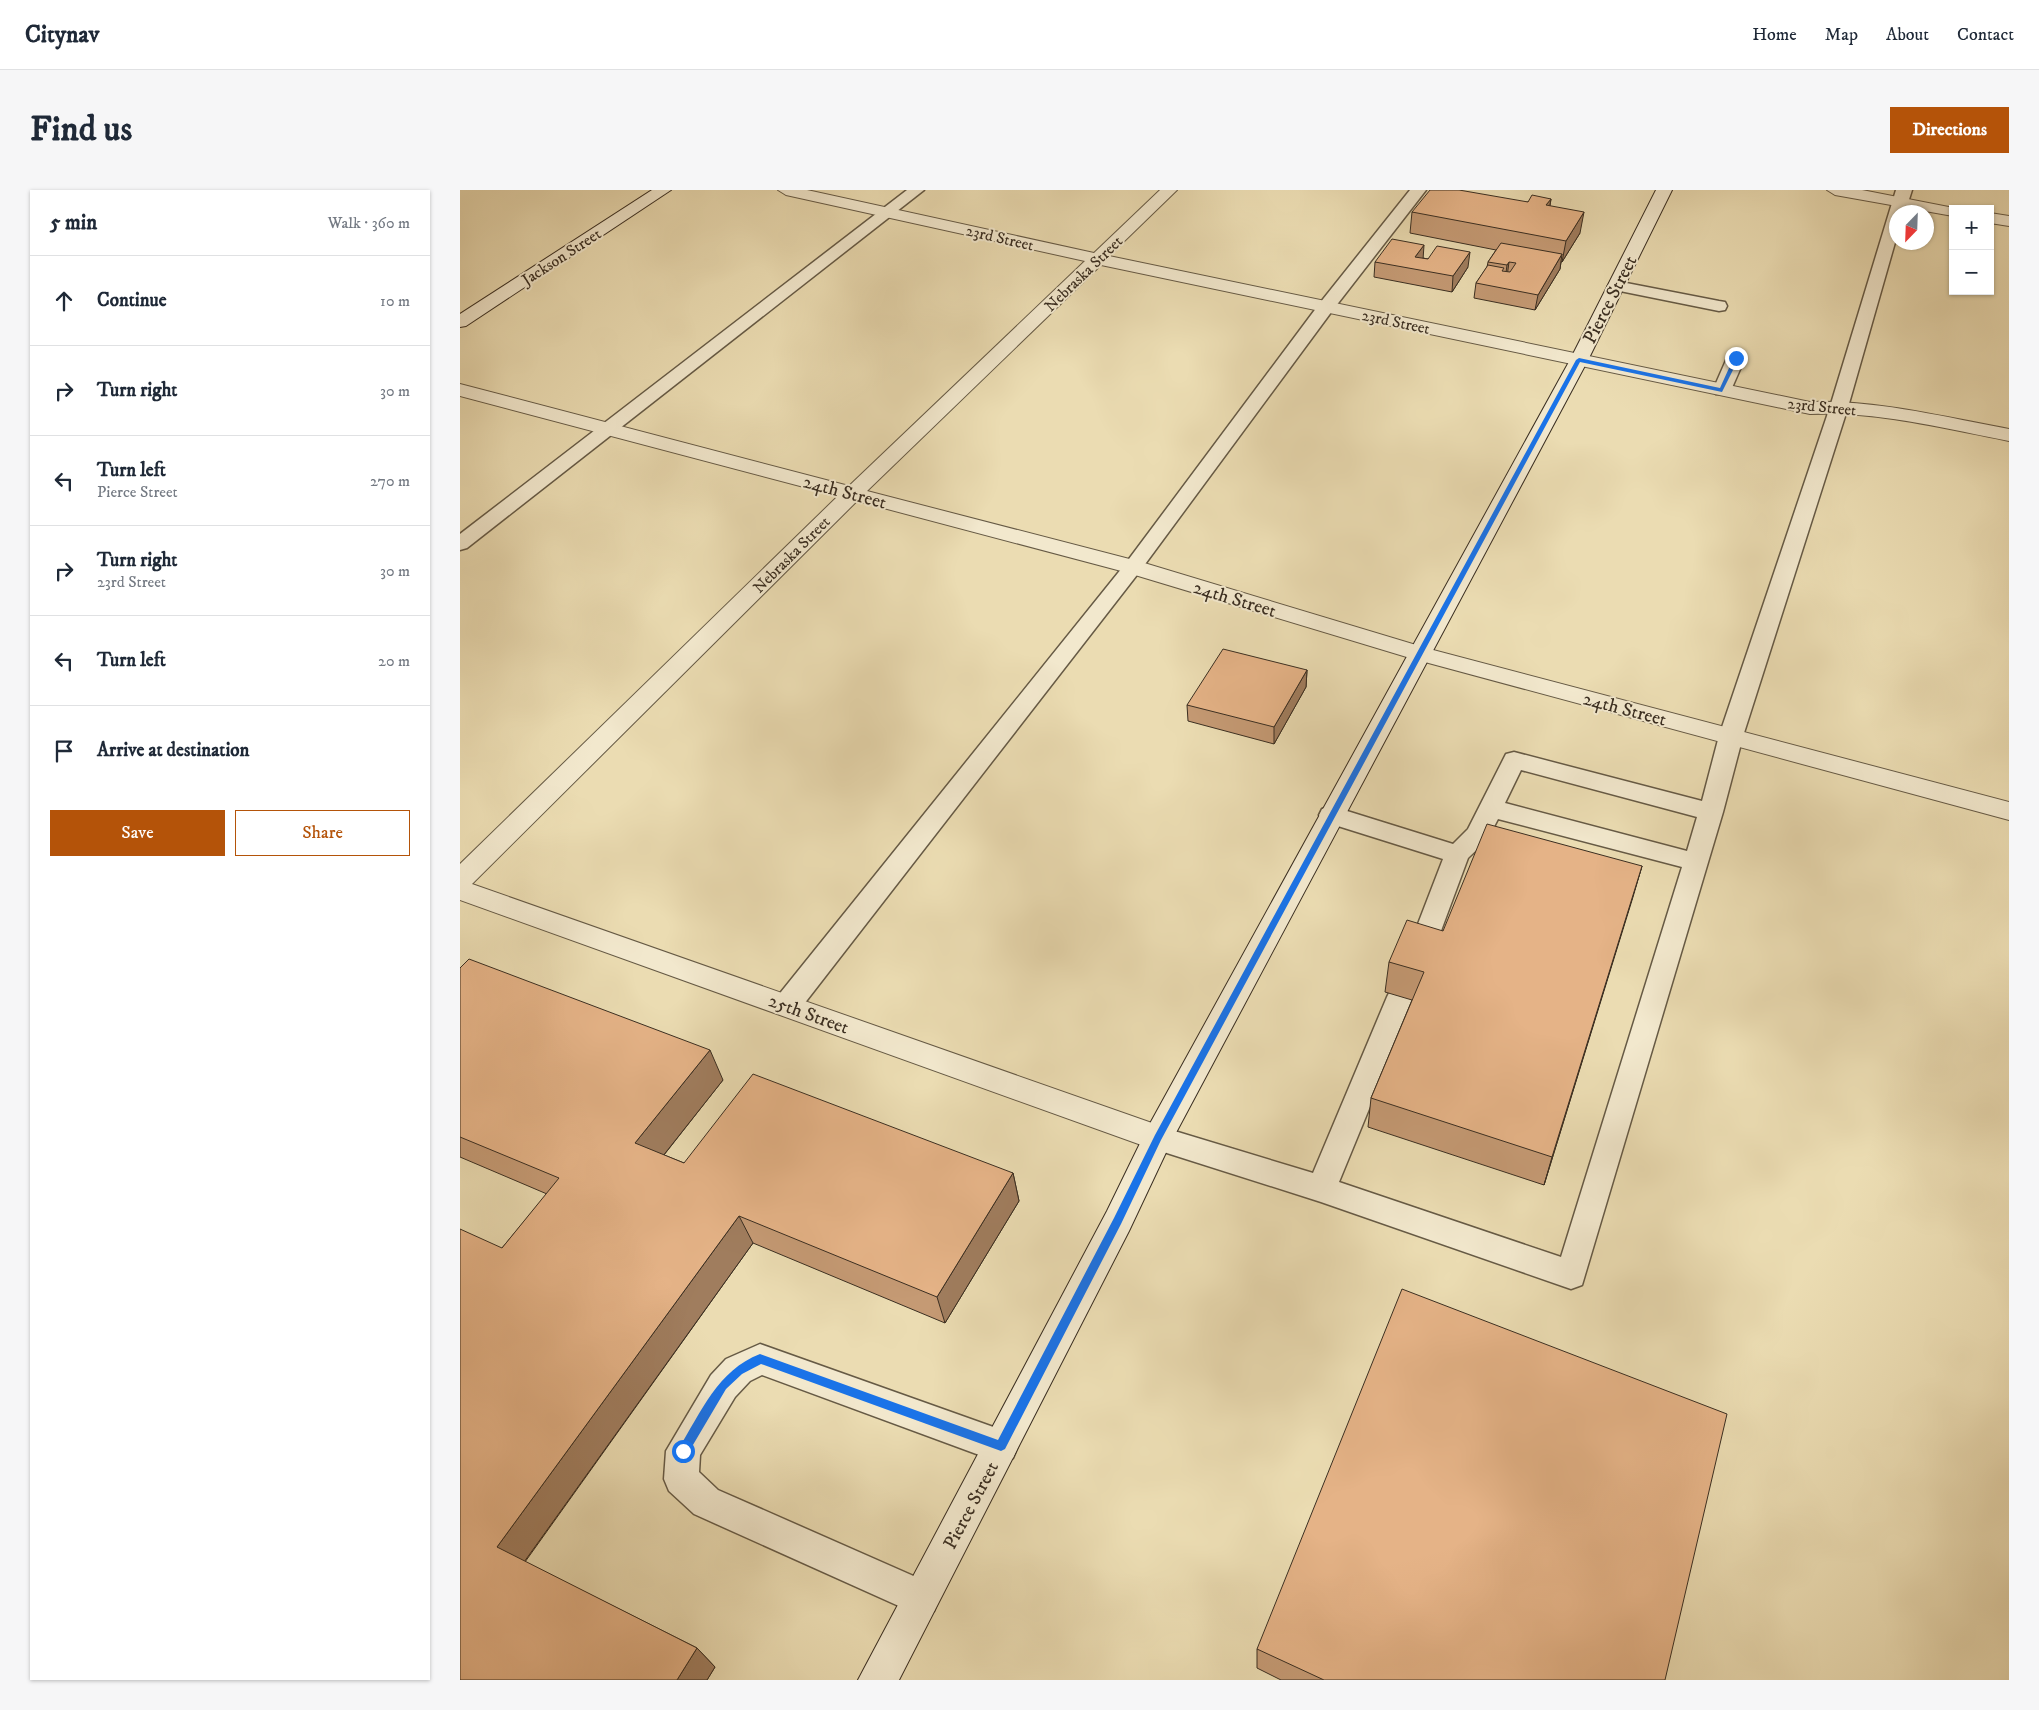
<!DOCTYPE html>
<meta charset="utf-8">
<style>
body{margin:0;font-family:"IM FELL DW Pica",serif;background:#f6f6f7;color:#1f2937}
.controls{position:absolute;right:15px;top:15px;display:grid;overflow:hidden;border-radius:0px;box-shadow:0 1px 4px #0004}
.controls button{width:45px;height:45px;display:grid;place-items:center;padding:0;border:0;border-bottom:1px solid #e0e1e3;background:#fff;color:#1f2937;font:25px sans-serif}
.compass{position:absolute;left:1429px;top:15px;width:45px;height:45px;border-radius:50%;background:#fff;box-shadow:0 1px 4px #0004;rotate:203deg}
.stop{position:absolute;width:15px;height:15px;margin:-11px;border:4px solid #1a73e8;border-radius:50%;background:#fff}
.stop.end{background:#1a73e8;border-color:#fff;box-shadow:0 1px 5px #0008}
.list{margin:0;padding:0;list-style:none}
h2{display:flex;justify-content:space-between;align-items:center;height:65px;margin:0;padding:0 20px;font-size:21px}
h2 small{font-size:16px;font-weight:400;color:#747a83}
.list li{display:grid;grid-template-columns:32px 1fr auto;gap:15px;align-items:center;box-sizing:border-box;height:90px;padding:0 20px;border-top:1px solid #e0e1e3}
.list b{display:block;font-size:19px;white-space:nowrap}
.list p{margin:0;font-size:16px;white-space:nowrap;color:#747a83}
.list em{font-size:16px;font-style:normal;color:#747a83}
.actions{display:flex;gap:10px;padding:15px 20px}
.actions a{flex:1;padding:11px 0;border:1px solid #b45309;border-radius:0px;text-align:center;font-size:18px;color:#b45309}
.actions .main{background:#b45309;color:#fff}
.icon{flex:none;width:28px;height:28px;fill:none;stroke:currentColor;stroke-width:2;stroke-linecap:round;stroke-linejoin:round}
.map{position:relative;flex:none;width:1549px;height:1490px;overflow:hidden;border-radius:0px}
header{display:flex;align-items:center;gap:30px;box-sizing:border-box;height:70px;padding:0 25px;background:#fff;border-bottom:1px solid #e0e1e3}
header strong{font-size:24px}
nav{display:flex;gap:28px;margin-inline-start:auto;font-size:18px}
.intro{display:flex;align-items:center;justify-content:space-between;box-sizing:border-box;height:120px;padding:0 30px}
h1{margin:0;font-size:35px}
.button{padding:12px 22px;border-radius:0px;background:#b45309;color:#fff;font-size:18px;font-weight:700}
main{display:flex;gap:30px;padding:0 30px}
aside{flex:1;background:#fff;border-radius:0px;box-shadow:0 1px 4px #0004}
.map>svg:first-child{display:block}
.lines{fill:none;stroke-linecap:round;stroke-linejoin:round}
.service-casing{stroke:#665a45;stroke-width:3}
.minor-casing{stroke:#665a45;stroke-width:2}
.tertiary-casing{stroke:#665a45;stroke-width:2}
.secondary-casing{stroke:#3a2e21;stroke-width:2}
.service{fill:#f2e8cd;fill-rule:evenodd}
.minor{fill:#f2e8cd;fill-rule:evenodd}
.tertiary{fill:#f2e8cd;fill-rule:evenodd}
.secondary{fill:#f2e8cd;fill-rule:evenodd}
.wall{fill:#c59a74;stroke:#3a2e21}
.shaded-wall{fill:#a07d5e;stroke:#3a2e21}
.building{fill:#e5b387;stroke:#3a2e21}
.route{fill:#1a73e8}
.labels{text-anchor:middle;stroke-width:4;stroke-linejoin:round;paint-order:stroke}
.far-street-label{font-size:16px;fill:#3a2e21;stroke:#f2e8cd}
.street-label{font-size:19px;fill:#3a2e21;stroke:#f2e8cd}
</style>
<header>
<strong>Citynav</strong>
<nav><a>Home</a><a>Map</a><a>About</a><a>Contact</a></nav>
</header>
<div class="intro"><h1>Find us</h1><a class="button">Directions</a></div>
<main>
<aside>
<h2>5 min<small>Walk · 360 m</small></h2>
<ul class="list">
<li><svg class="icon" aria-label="ahead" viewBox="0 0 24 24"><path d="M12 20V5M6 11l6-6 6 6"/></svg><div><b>Continue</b></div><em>10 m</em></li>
<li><svg class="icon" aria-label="right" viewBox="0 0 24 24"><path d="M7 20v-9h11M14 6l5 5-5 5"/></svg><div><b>Turn right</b></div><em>30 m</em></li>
<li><svg class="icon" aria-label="left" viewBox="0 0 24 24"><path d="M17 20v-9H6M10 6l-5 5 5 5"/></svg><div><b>Turn left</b><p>Pierce Street</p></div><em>270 m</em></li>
<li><svg class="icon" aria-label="right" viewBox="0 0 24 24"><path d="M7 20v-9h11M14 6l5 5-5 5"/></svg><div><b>Turn right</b><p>23rd Street</p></div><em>30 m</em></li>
<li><svg class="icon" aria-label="left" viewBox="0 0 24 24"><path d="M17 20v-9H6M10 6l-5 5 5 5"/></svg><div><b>Turn left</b></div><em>20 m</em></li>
<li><svg class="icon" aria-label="arrive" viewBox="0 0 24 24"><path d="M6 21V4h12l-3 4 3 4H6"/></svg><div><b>Arrive at destination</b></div></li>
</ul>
<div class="actions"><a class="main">Save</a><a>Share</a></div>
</aside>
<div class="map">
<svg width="1549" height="1490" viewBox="0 0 1549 1490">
<rect width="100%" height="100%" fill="#ebdcb2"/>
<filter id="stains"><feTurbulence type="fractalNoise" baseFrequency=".004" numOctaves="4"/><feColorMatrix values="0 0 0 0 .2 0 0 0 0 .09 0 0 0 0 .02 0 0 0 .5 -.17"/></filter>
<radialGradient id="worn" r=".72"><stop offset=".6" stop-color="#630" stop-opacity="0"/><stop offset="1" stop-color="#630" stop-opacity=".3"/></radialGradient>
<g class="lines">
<!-- service casing -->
<g class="service-casing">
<g id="service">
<path d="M447,0H464L7,358L0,360V344Z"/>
<path d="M950,0H966L872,121L680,381L337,823L327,826L317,823L313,815L317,807L666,373L860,113Z"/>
<path d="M1436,0H1452L1445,22H1436V49L1388,217L1283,546L1263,622L1122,1095L1111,1099L861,1012L688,957L683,948L688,939L698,936L853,983L927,807L931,799L941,796L951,799L955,807L879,992L1101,1067L1222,677L1038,629L1027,650L1008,668L972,765L968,772L959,775L950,772L946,765L983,669L862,631L859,625L862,619L871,616L993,654L1008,639L1046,564L1054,562L1242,611L1259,546L1370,217ZM1061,580L1237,627L1227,661L1045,613Z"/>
<path d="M1156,91L1259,111L1265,112L1267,116L1265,120L1259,121L1150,99L1148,96L1150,93Z"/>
<path d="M1276,163L1282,164L1285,168L1271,200L1268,204H1256L1253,200L1267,168L1270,164Z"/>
<path d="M300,1154L553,1244L558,1256L553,1268L541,1273L302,1185L290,1191L275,1207L240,1265L239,1282L258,1300L474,1395L479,1408L474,1421L461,1426L234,1324L209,1301L204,1289L206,1261L251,1185L266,1169Z"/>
</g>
</g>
<!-- minor casing -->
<g class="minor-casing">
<g id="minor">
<path d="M318,0H347L634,63L700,0H717L649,66L1350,212C1417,210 1484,227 1549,239V251C1484,238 1417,221 1350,224L641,75L407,301L681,372L966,458L970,463L966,468L958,470L950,468L665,382L397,311L12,694L709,939L713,948L709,957L698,961L0,710V674L378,306L0,206V194L389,296L625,71L326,5Z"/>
<path d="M1367,0H1402L1499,19H1493V26L1375,5Z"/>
<path d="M1530,23L1549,26V36L1530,33Z"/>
</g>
</g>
<!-- tertiary casing -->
<g class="tertiary-casing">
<path id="tertiary" d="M958,456L1549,612V630L950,468L946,463L950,458Z"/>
</g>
<!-- secondary casing -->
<g class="secondary-casing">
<g id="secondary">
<path d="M192,0H211L6,136L0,137V124Z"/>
<path d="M1196,0H1212L1128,170L710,954L669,1041L439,1490H398L647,1021L687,939L1110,170Z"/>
</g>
</g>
<!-- service -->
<use href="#service" class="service"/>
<!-- minor -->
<use href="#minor" class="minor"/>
<!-- tertiary -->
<use href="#tertiary" class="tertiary"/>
<!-- secondary -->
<use href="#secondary" class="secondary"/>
</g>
<!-- wall -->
<g class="wall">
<path d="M1091,9L1090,16L1120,43L1102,72H1101L1100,79L1075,120L1014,108L1016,93L1027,77L1028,72L1036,60L950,43L952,22L1068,12Z"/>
<path d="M963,68L1008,77L992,102L914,87L915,72Z"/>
<path d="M847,480L846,497L814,554L728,531L727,515Z"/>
<path d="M1182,676L1084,995L908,937L911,908L952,810L925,802L929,772L983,741Z"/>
<path d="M0,778L263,890L204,965L224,973L553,983L559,1011L485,1133L293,1053L65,1372L237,1458L255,1477L247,1490H0L42,1058L87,1004L0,967Z"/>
<path d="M797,1459L1205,1490H821L797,1478Z"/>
</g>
<!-- shaded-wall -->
<g class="shaded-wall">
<path d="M1091,9L1087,30L1086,15Z"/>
<path d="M1124,22L1120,43L1102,72L1106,51Z"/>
<path d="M964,55L963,70L955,67Z"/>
<path d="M1010,62L1008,77L992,102L993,86Z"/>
<path d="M1102,64L1100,79L1075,120L1078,105Z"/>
<path d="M1049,72L1047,87L1045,90L1047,75Z"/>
<path d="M847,480L846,497L814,554V537Z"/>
<path d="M1182,676L1173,707L1084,995L1092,967Z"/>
<path d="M250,860L263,890L191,981L175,953Z"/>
<path d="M553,983L559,1011L485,1133L477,1107Z"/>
<path d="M279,1026L293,1053L59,1379L37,1357Z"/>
<path d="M237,1458L255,1477L247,1490H217Z"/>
</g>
<!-- building -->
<g class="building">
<path d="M970,0H999L1068,12L1072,5L1091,9L1086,15L1124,22L1106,51L952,22Z"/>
<path d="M932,49L964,55L955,67L968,69L977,56L1010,62L993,86L915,72Z"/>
<path d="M1041,53L1102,64L1078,105L1016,93L1028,75L1044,78L1042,81L1050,82L1056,73L1049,72L1047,75L1028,72Z"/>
<path d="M763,459L847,480L814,537L727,515Z"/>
<path d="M1027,634L1182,676L1092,967L911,908L964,782L929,772L947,730L983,741Z"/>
<path d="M9,769L250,860L175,953L224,973L293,884L553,983L477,1107L279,1026L37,1357L237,1458L217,1490H0V1039L42,1058L99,988L0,947V778Z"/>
<path d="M942,1099L1267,1224L1205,1490H864L797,1459Z"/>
</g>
<!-- route -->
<path class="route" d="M1274,167L1279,168L1262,202L1120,172L701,950L661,1034L545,1259L541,1261L301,1174L282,1184L266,1199L227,1265H219V1258C241,1222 258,1180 300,1164L538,1250L654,1028L695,945L1116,170L1119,168L1260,198Z"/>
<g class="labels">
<!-- far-street labels -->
<g class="far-street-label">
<text transform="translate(540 47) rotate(13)" y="6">23rd Street</text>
<text transform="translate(101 66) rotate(-33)" y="6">Jackson Street</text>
<text transform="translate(623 83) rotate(-44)" y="6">Nebraska Street</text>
<text transform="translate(936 131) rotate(12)" y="6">23rd Street</text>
<text transform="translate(1362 216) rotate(6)" y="6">23rd Street</text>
<text transform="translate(331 364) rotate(-45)" y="6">Nebraska Street</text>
</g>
<!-- street labels -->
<g class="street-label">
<text transform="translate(1149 109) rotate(-63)" y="7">Pierce Street</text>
<text transform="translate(385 301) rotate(15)" y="7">24th Street</text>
<text transform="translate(775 408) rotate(17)" y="7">24th Street</text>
<text transform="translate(1165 518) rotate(15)" y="7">24th Street</text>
<text transform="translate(349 823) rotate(20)" y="7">25th Street</text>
<text transform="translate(510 1315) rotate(-62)" y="7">Pierce Street</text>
</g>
</g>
<rect width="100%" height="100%" filter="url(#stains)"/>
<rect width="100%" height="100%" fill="url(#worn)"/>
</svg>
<div class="controls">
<button>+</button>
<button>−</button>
</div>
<svg class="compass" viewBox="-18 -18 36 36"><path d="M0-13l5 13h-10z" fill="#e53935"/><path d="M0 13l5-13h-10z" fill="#747a83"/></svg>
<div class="stop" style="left:223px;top:1261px"></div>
<div class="stop end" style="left:1276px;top:168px"></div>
</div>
</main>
